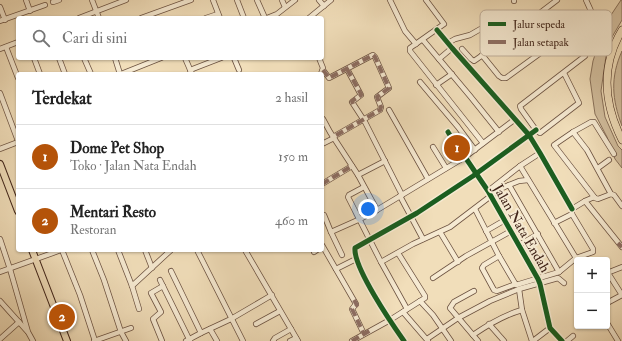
<!DOCTYPE html>
<html lang="id">
<meta charset="utf-8">
<style>
body{margin:0;font-family:"IM FELL Double Pica",serif;background:#f2f2f2;color:#222}
.controls{position:absolute;right:12px;bottom:12px;display:grid;overflow:hidden;border-radius:4px;box-shadow:0 1px 3px #0004}
.controls button{width:36px;height:36px;display:grid;place-items:center;padding:0;border:0;border-bottom:1px solid #e0e0e0;background:#fff;color:#222;font:20px sans-serif}
.you{position:absolute;left:368px;top:209px;width:14px;height:14px;margin:-10px;border:3px solid #fff;border-radius:50%;background:#1a73e8;box-shadow:0 0 0 6px #1a73e833}
.badge{display:grid;place-items:center;width:26px;height:26px;border-radius:50%;background:#b45309;color:#fff;font-size:13px;font-weight:700}
.pin{position:absolute;translate:-50% -50%;border:2px solid #fff;box-shadow:0 1px 4px #0006}
.list{margin:0;padding:0;list-style:none}
h2{display:flex;justify-content:space-between;align-items:center;height:52px;margin:0;padding:0 16px;font-size:17px}
h2 small{font-size:13px;font-weight:400;color:#767676}
.list li{display:grid;grid-template-columns:26px 1fr auto;gap:12px;align-items:center;box-sizing:border-box;height:64px;padding:0 16px;border-top:1px solid #e0e0e0}
.list b{display:block;font-size:15px;white-space:nowrap}
.list p{margin:0;font-size:13px;white-space:nowrap;color:#767676}
.list em{font-size:13px;font-style:normal;color:#767676}
.icon{flex:none;width:22px;height:22px;fill:none;stroke:currentColor;stroke-width:2;stroke-linecap:round;stroke-linejoin:round}
.map{position:relative;flex:none;width:622px;height:341px;overflow:hidden}
.search{position:absolute;background:#fff;box-shadow:0 1px 3px #0004;left:16px;top:16px;width:308px;height:44px;display:flex;align-items:center;gap:10px;box-sizing:border-box;padding:0 14px;border-radius:4px;color:#767676;font-size:15px}
.panel{position:absolute;background:#fff;box-shadow:0 1px 3px #0004;left:16px;top:72px;width:308px;height:180px;border-radius:4px}
.map>svg:first-child{display:block}
.green{fill:#d3bf9f;stroke:#8a725c}
.lines{fill:none;stroke-linecap:round;stroke-linejoin:round}
.minor-casing{stroke:#6d5342;stroke-width:6}
.major-casing{stroke:#41251a;stroke-width:8}
.highway-casing{stroke:#41251a;stroke-width:8}
.minor{stroke:#f6ead2;stroke-width:4.5}
.major{stroke:#f1deba;stroke-width:6}
.highway{stroke:#f1deba;stroke-width:7}
.quiet{stroke:#8d6e63;stroke-width:4;stroke-dasharray:8 4;stroke-linecap:butt}
.cycleway-casing{stroke:#f6ead2;stroke-width:8}
.cycleway{stroke:#1b5e20;stroke-width:5}
.labels{text-anchor:middle;stroke-width:4;stroke-linejoin:round;paint-order:stroke}
.street-label{font-size:14px;fill:#41251a;stroke:#f6ead2}
.key{fill:#f6ead2;stroke:#c0af9b;stroke-width:1}
.key-label{font-size:11px;fill:#41251a}
</style>
<div class="map">
<svg width="622" height="341" viewBox="0 0 622 341">
<rect width="100%" height="100%" fill="#f1deba"/>
<filter id="stains"><feTurbulence type="fractalNoise" baseFrequency=".005" numOctaves="4"/><feColorMatrix values="0 0 0 0 .2 0 0 0 0 .09 0 0 0 0 .02 0 0 0 .5 -.17"/></filter>
<radialGradient id="worn" r=".72"><stop offset=".6" stop-color="#630" stop-opacity="0"/><stop offset="1" stop-color="#630" stop-opacity=".3"/></radialGradient>
<!-- green -->
<g class="green">
<path d="M621,0H622V20L612,37L606,56L601,91L605,117L618,146L622,150V168L615,159L607,137L595,114L590,79L593,61L605,24Z"/>
<path d="M622,51V126C612,99 610,78 622,51Z"/>
</g>
<g class="lines">
<!-- minor casing -->
<g class="minor-casing">
<g id="minor">
<path d="M26,0L30,11"/>
<path d="M92,0L99,18"/>
<path d="M213,0L220,18"/>
<path d="M237,0L244,18"/>
<path d="M257,0L265,18"/>
<path d="M282,0L285,7"/>
<path d="M319,0L324,6"/>
<path d="M390,0L405,31L416,44"/>
<path d="M426,0L444,24L410,48V51L483,143"/>
<path d="M514,1V0"/>
<path d="M53,2L59,0"/>
<path d="M0,7L5,20"/>
<path d="M79,18L126,0"/>
<path d="M141,18L191,0"/>
<path d="M206,18L218,14"/>
<path d="M267,18L277,14L295,0"/>
<path d="M309,18L331,0"/>
<path d="M0,21L45,5"/>
<path d="M437,30L452,48L529,135L540,153L572,209"/>
<path d="M423,40L470,96L499,132"/>
<path d="M448,43L455,39L470,35L503,16"/>
<path d="M6,47L18,78"/>
<path d="M0,49L18,42"/>
<path d="M462,49L471,59L474,61L503,41L557,0"/>
<path d="M482,55L499,76L502,78H506L590,17L591,11L586,0"/>
<path d="M34,58L40,74"/>
<path d="M59,58L65,74"/>
<path d="M84,58L91,74"/>
<path d="M115,58L120,74"/>
<path d="M185,58L192,74"/>
<path d="M234,58L239,70"/>
<path d="M319,58L323,68L321,74"/>
<path d="M439,59L452,48"/>
<path d="M347,69L361,95L352,102L365,122L402,195"/>
<path d="M190,70L221,58"/>
<path d="M323,70L329,78L373,55L375,57L389,88L377,97L381,107L380,110L333,137"/>
<path d="M564,73L579,103L540,133L536,130L521,109L520,106L585,56"/>
<path d="M121,74L161,58"/>
<path d="M420,82L458,127L475,150"/>
<path d="M436,85L452,74"/>
<path d="M0,93L18,141"/>
<path d="M389,110L428,179"/>
<path d="M323,119L330,132L358,175"/>
<path d="M448,132L453,140L465,157L488,191L538,279L540,284L550,328L562,341"/>
<path d="M573,132L587,150L611,194L614,195L622,206"/>
<path d="M322,144L334,138"/>
<path d="M433,147L446,168"/>
<path d="M0,149L18,142"/>
<path d="M520,166L576,258"/>
<path d="M598,168L609,160"/>
<path d="M322,184L352,166"/>
<path d="M509,185L519,181L528,180"/>
<path d="M364,187L349,195L348,197L381,262L407,309"/>
<path d="M488,191L520,166L540,153"/>
<path d="M611,194L598,199L595,198L554,145L573,132L591,122H594L614,154"/>
<path d="M400,196L423,239"/>
<path d="M594,197L585,201L622,247"/>
<path d="M475,209L499,256L516,285L559,272L576,258L593,252V249L572,214"/>
<path d="M377,210L358,175L385,161"/>
<path d="M324,215L331,232L358,220L377,210L465,157L514,120"/>
<path d="M554,223L572,214V209L585,201"/>
<path d="M486,231L505,220"/>
<path d="M331,232L342,255"/>
<path d="M440,232L458,262"/>
<path d="M0,239L10,269L28,332L33,341"/>
<path d="M322,245L356,304L352,309L364,334"/>
<path d="M519,245L538,234"/>
<path d="M62,250L80,295L95,341"/>
<path d="M92,250L104,280L121,332L126,341"/>
<path d="M118,250L132,286L139,309"/>
<path d="M145,250L152,268"/>
<path d="M197,250L243,341"/>
<path d="M245,250L298,341"/>
<path d="M314,252L317,250"/>
<path d="M398,253L425,296V298L420,301L433,315L451,341"/>
<path d="M499,256L484,265L482,268L494,290L497,291L516,284"/>
<path d="M381,262L413,244L450,227L500,189L509,185L559,272"/>
<path d="M336,269L356,259"/>
<path d="M171,271L201,333"/>
<path d="M0,272L61,250"/>
<path d="M607,273L622,267"/>
<path d="M608,273L622,295"/>
<path d="M433,278L466,256L511,231"/>
<path d="M160,280L190,341"/>
<path d="M132,286L171,250"/>
<path d="M519,289L522,310L532,341"/>
<path d="M474,291L454,302L450,308L478,341"/>
<path d="M0,301L27,331"/>
<path d="M607,303L622,295"/>
<path d="M403,312L428,341"/>
<path d="M607,323L618,341"/>
<path d="M256,324L280,311"/>
<path d="M489,324L504,341"/>
<path d="M210,329L217,341"/>
<path d="M473,335C489,324 504,315 522,310"/>
<path d="M0,339L19,322"/>
<path d="M427,339L458,318L490,301L519,289L558,278L564,283"/>
<path d="M94,341L131,328"/>
<path d="M162,341L153,319L161,312L151,293L163,286"/>
<path d="M186,341L201,333L231,319L272,295"/>
<path d="M273,341L275,338L291,329"/>
<path d="M290,341L296,338"/>
<path d="M352,341L390,320L420,301"/>
<path d="M404,341C392,324 353,267 355,248L417,213L473,176L536,130"/>
<path d="M533,341L550,328"/>
<path d="M567,341L573,336"/>
</g>
</g>
<!-- major casing -->
<g class="major-casing">
<g id="major">
<path d="M0,164L18,211"/>
<path d="M32,250L67,341"/>
</g>
</g>
<!-- highway casing -->
<g class="highway-casing">
<path id="highway" d="M622,30C600,67 604,104 622,140"/>
</g>
<!-- minor -->
<use href="#minor" class="minor"/>
<!-- major -->
<use href="#major" class="major"/>
<!-- highway -->
<use href="#highway" class="highway"/>
<!-- quiet -->
<g class="quiet">
<path d="M347,69L361,94V95L352,101L353,104"/>
<path d="M323,70L329,78L373,55L375,57L389,88L377,97L381,107L380,110L333,137"/>
<path d="M322,184L352,166"/>
<path d="M618,243L622,247"/>
<path d="M354,300L357,305L352,309L364,334"/>
<path d="M352,341L371,330"/>
</g>
<!-- cycleway casing -->
<g class="cycleway-casing">
<g id="cycleway">
<path d="M437,30L452,48L529,135L540,153L572,209"/>
<path d="M448,132L453,140L465,157L488,191L538,279L540,284L550,328L562,341"/>
<path d="M404,341C392,324 353,267 355,248L417,213L473,176L536,130"/>
</g>
</g>
<!-- cycleway -->
<use href="#cycleway" class="cycleway"/>
</g>
<g class="labels">
<!-- street labels -->
<g class="street-label">
<text transform="translate(522 228) rotate(60)" y="5">Jalan Nata Endah</text>
</g>
</g>
<!-- legend -->
<rect x="480" y="10" width="132" height="46" rx="6" class="key"/>
<rect x="488" y="22" width="18" height="4" fill="#1b5e20"/>
<rect x="488" y="40" width="18" height="4" fill="#8d6e63"/>
<g class="key-label">
<text x="513" y="28">Jalur sepeda</text>
<text x="513" y="46">Jalan setapak</text>
</g>
<rect width="100%" height="100%" filter="url(#stains)"/>
<rect width="100%" height="100%" fill="url(#worn)"/>
</svg>
<div class="controls">
<button>+</button>
<button>−</button>
</div>
<div class="you"></div>
<div class="pin badge" style="left:457px;top:148px">1</div>
<div class="pin badge" style="left:62px;top:317px">2</div>
<div class="search"><svg class="icon" aria-label="search" viewBox="0 0 24 24"><circle cx="10" cy="10" r="6"/><path d="M15 15l6 6"/></svg>Cari di sini</div>
<section class="panel">
<h2>Terdekat<small>2 hasil</small></h2>
<ul class="list">
<li><span class="badge">1</span><div><b>Dome Pet Shop</b><p>Toko · Jalan Nata Endah</p></div><em>150 m</em></li>
<li><span class="badge">2</span><div><b>Mentari Resto</b><p>Restoran</p></div><em>460 m</em></li>
</ul>
</section>
</div>
